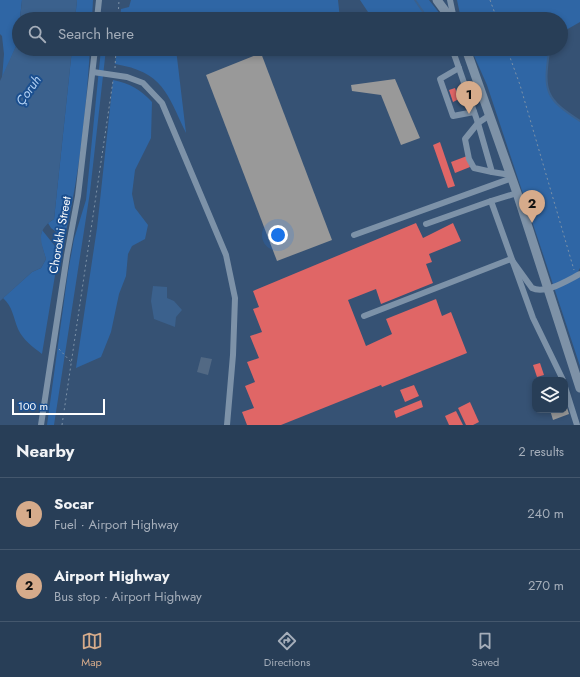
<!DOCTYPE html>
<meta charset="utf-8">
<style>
body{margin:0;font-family:Jost,sans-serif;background:#30455d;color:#f1f3f6}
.controls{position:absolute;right:12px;bottom:12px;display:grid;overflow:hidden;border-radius:8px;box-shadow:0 2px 6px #0003}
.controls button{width:36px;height:36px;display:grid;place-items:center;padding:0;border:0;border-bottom:1px solid #44576d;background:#283e57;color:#f1f3f6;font:20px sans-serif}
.scale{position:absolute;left:12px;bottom:10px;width:93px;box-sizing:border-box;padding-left:4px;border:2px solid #fff;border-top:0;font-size:11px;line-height:14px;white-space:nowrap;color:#fff;-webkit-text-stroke:3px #1b4f8f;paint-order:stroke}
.you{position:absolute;left:278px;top:235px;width:14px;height:14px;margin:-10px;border:3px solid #fff;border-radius:50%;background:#1a73e8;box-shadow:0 0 0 6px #1a73e833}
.badge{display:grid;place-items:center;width:26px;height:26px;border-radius:50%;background:#d6ab8b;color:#111;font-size:13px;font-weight:700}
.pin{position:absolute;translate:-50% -33px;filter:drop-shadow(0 1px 2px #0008)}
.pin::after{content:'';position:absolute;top:21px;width:14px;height:12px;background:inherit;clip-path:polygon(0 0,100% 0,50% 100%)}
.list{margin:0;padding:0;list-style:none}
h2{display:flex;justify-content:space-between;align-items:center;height:52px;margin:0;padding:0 16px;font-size:17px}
h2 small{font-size:13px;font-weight:400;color:#a5aeba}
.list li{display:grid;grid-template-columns:26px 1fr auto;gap:12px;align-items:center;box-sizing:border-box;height:72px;padding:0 16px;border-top:1px solid #44576d}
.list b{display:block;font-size:15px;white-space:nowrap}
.list p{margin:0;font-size:13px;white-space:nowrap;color:#a5aeba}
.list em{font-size:13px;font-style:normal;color:#a5aeba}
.icon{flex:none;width:22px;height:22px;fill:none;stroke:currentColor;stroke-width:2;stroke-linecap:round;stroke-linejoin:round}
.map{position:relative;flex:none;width:580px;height:425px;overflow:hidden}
.search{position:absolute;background:#283e57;box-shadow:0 2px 6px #0003;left:12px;right:12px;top:12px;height:44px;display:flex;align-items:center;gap:10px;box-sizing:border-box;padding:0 14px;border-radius:22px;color:#a5aeba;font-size:15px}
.sheet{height:196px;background:#283e57}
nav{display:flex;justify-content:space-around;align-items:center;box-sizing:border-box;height:56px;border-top:1px solid #44576d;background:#283e57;font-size:11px;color:#a5aeba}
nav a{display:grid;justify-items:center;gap:2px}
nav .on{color:#d6ab8b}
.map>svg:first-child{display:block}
.green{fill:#2f66a5}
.water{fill:#3b618d}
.shops{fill:#e06666}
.industry{fill:#999}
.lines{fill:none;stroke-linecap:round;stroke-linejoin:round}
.stream{stroke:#3b618d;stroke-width:2}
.building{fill:#526984}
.path{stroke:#7d92a8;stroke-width:1;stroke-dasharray:2 3;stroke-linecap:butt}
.minor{stroke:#7d92a8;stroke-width:6}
.highway{stroke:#7e92a7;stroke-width:9}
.labels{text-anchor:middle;stroke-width:4;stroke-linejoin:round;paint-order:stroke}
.street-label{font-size:12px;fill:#fff;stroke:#1b4f8f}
.water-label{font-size:13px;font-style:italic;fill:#b5d3f5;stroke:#1b4f8f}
</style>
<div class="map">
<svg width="580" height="425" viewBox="0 0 580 425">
<rect width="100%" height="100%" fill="#365274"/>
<!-- green -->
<g class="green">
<path d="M0,0H22L17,44L2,79L4,54L2,36L0,34Z"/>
<path d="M77,0H93L92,19H75Z"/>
<path d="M131,0H338L340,19H120L121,9L129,7Z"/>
<path d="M360,0H429L444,19H420L414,13L397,14L368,12Z"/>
<path d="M457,0H580V22L566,30L561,37V19H461Z"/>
<path d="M72,49H90C86,110 80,172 66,231L59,234L51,228L48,223L54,219Z"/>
<path d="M101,49H106L90,192L54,425H47L68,272L74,239L86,200Z"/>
<path d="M117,49H176L186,133C167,93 163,72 115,64Z"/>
<path d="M471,49H551L549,52C543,92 546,99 580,121V268L576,275L580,274V366L487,85Z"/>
<path d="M113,80C131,84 140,89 152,102L151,138L135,170L132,194L135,208L148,225L145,239L132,246L128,254L126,276L119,294L111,332L101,357L76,368L97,228Z"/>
<path d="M42,230L59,251L42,354C33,347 23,340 18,329C13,317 13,307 3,298L32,272L41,268L46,259L40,240Z"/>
</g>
<!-- water -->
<g class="water">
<path d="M22,0H77L75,19H20Z"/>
<path d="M19,28V49H72L54,219C35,231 41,241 46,259L41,268L32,272L0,301V81L17,44Z"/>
<path d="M153,286L167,287V298L174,301L182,310L176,317L175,327L154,319L151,301Z"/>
</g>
<!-- shops -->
<g class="shops">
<path d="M455,88L459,99L453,102L449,90Z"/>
<path d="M440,142L455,186L448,188L433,145Z"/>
<path d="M467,156L470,167L455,173L451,162Z"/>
<path d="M416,223L423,238L453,223L461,241L429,254L432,262L426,264L433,283L381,304L376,289L348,300L366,346L392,334L386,319L436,299L442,316L451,312L467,353L382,387L381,385L281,425H247L242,412L254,408L245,386L255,382L247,362L259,358L250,336L262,332L253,309L259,307L253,291Z"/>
<path d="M540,363L544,375L537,377L533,365Z"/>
<path d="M414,385L419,396L405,402L400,390Z"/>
<path d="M421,400L423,407L396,418L394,411Z"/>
<path d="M470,402L479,422L473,425H466L458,408Z"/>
<path d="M456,411L463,425H449L445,416Z"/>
</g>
<!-- industry -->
<g class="industry">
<path d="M261,53L332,240L277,261L206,75Z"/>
<path d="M395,79L420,138L401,145L381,95L352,91L351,85Z"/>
<path d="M565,401L569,414L553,420L550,410H565Z"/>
</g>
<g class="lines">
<!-- stream -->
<g class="stream">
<path d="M415,0L428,19"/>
<path d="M549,52C543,92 546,99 580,121"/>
</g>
</g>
<!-- building -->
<path class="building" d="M201,357L212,359L208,375L197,372Z"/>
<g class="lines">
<!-- path -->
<g class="path">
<path d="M490,0L497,19"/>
<path d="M118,19L119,0"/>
<path d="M507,49L520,85L574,270"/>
<path d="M115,68L116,49"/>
<path d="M59,349L71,362"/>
<path d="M62,425L113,81"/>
</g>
<!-- minor -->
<g class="minor">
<path d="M450,0L454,19"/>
<path d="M97,19L99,0"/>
<path d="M454,49V54L478,123L492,172L511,175"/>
<path d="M459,68L440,79L453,116L474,112"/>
<path d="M93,72L127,77L143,83L162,103L226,255L235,298L233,355L227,425"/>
<path d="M490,115L478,123L465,139L469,159L474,168L492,172"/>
<path d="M517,193L491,201L533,318L563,380"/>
<path d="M426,224L491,201"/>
<path d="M354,235L512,178"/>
<path d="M364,316L511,259L532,288C545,295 568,280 580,274"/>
<path d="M565,387L577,425"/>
<path d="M41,425L67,255L78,196L95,49"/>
</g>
<!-- highway -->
<g class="highway">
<path d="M437,0L451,19"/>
<path d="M466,49L517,193L580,388"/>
</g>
</g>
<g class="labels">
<!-- street labels -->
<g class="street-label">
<text transform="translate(60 235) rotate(-80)" y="4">Chorokhi Street</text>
</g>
<!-- water labels -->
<g class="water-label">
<text transform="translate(28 90) rotate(-55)" y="5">Çoruh</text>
</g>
</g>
</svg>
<div class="controls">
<button><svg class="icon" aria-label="layers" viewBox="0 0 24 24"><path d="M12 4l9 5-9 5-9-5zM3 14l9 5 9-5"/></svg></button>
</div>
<div class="scale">100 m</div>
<div class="you"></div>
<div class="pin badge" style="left:469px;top:114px">1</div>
<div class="pin badge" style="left:532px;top:223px">2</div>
<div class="search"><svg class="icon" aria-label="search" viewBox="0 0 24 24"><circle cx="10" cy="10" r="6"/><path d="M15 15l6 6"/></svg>Search here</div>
</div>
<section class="sheet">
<h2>Nearby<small>2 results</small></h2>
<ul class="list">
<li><span class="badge">1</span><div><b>Socar</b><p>Fuel · Airport Highway</p></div><em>240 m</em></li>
<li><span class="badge">2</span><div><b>Airport Highway</b><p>Bus stop · Airport Highway</p></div><em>270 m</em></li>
</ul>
</section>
<nav>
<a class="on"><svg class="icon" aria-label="map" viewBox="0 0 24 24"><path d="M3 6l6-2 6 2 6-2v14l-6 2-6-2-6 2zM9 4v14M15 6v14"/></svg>Map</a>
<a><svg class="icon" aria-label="directions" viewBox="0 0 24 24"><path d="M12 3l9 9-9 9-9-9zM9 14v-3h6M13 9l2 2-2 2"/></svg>Directions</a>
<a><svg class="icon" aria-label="saved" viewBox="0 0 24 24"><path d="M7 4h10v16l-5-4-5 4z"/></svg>Saved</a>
</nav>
